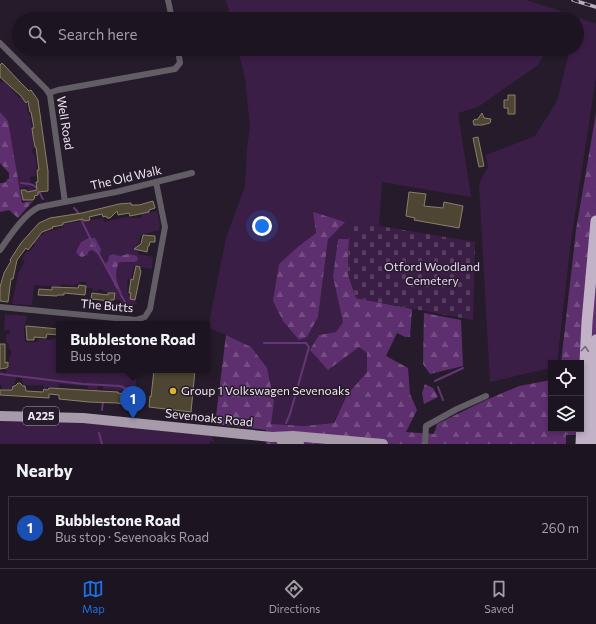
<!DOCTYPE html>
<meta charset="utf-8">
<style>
body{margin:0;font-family:Commissioner,sans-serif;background:#251d29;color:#f1f3f6}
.controls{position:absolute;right:12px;bottom:12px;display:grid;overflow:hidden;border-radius:0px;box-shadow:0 2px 6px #0003}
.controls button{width:36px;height:36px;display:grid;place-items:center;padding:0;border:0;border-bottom:1px solid #3a333e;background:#1c1420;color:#f1f3f6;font:20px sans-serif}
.you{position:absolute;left:262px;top:226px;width:14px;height:14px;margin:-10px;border:3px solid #fff;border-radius:50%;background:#1a73e8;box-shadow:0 0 0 6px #1a73e833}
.badge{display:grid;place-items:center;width:26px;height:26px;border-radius:50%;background:#1a73e8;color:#fff;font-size:13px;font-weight:700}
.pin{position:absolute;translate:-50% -33px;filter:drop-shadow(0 1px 2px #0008)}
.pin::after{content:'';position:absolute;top:21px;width:14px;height:12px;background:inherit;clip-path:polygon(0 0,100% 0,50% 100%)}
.popup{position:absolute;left:56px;top:321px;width:154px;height:52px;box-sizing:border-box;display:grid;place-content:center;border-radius:0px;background:#1c1420;filter:drop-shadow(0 1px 3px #0005);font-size:13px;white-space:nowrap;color:#a09ea5}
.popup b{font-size:15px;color:#f1f3f6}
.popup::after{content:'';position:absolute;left:50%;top:100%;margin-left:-8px;border:8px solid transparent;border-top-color:#1c1420}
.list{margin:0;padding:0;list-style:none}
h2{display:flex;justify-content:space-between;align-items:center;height:52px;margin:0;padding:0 16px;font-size:17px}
h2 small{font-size:13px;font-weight:400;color:#a09ea5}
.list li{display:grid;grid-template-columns:26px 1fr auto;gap:12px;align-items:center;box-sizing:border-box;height:64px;margin:0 8px 8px;padding:0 8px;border:1px solid #3a333e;border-radius:0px}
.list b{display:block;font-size:15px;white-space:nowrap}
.list p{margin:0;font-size:13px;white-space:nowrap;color:#a09ea5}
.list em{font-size:13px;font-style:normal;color:#a09ea5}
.icon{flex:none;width:22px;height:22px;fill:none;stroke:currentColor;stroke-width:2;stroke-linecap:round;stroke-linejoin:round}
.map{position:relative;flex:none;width:596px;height:444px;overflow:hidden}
.search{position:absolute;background:#1c1420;box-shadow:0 2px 6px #0003;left:12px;right:12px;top:12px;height:44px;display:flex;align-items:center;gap:10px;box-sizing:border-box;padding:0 14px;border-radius:22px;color:#a09ea5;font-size:15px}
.sheet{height:124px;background:#1c1420}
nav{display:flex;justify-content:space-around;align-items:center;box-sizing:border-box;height:56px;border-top:1px solid #3a333e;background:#1c1420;font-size:11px;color:#a09ea5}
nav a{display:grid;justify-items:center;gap:2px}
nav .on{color:#1a73e8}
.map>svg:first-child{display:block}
.green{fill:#3b1e46;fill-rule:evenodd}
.forest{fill:url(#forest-firs)}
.cemetery{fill:url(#cemetery-stones)}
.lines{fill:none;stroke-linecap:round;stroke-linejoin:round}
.stream{stroke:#643675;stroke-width:2}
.building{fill:#4e4633;stroke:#89806b}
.street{stroke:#635d65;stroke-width:6}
.primary{stroke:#a69aab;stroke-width:10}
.highway{stroke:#c1b2c7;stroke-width:11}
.rail-casing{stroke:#b8b0bb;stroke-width:3.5}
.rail{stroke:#261b2a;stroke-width:2;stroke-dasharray:6;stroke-linecap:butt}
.oneway{stroke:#746678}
.poi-dot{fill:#dcb233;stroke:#261b2a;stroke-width:1.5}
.labels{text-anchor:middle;stroke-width:3;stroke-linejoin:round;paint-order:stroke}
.shield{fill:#261b2a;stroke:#b2aab5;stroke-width:1}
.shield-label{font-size:11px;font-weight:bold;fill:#eee7f1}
.street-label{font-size:12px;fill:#eee7f1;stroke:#261b2a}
.park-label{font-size:12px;fill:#eed3f8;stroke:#261b2a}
.poi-label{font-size:12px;fill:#eee7f1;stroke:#261b2a;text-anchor:start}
</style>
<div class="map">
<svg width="596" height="444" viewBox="0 0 596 444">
<defs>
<pattern id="forest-firs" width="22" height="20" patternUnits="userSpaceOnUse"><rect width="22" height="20" fill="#5d2f6e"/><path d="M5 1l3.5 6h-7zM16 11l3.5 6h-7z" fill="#754d83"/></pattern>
<pattern id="cemetery-stones" width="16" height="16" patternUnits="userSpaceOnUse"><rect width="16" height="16" fill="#3b1e46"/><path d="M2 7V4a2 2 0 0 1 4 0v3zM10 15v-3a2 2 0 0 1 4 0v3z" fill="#583f61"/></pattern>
</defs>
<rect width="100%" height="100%" fill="#261b2a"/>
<!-- green -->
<g class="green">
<path d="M226,0H526L567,13L564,19H231Z"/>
<path d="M580,18L596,24V77L571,241L557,363H551V368L490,382L479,184L488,167L486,155L535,136L557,101L570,49H577V28Z"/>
<path d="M238,49H547L538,65L478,107L458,113L471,197L382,182L379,227L357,222L349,239L338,240L333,277L343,322L336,332L319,335L359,347L367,353V372L347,395L333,423L305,426L270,424L274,402L251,347L226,335L208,328L226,238L245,186L247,148L250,127L245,78ZM313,213L328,239L318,317L299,246L316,233Z"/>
<path d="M0,81L2,83L4,81L10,87H11L13,88L12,90L19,98L21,97L27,105L28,114H30L34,148L32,149L33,154L35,156L37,169L35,170L36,176L30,177L31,187L37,190L28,191V187L19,188L8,121L0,112Z"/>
<path d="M157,211L160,225L159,230L140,235L139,245L136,246V249L138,251V254L153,257L152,269L134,266L131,279L128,278L127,287L128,288L127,293L131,295L130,299L134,300L137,303L124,312H121L120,300H114L115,293L109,292L108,293C104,292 103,289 98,289V291H93V288H86V282H79V284H76L75,286L62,284L60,287L34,285L32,305L12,304L18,274L25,261L22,259L27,251L29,252L35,245L33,243L40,236L44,234L43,233L64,227V224L82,221V222L103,218L104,222L130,216V218H142L141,214Z"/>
<path d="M5,314L27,316L24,329L25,342H38V339L53,340L54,338L59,339V370H137L135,394L127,391L103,389V386L98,385L97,390L88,389V386L59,384L58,388L43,387V385H23L22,378L16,377L15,384H12L11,389H2V385H0V371L6,373V368H9V357L11,356V349H9V343H6V334H10V330H4Z"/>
<path d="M0,420L91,422L212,436L214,442L210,441L209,444H0Z"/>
</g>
<!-- forest -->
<g class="forest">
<path d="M0,112L8,121L22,203L33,201L18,218L9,210L0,212V183H4L9,179V173L0,163Z"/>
<path d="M596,113V435H566V444H266V430L215,424L226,335L251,347L267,368L274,402L271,424L305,426L334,423L347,395L367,372V353L359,347L328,370L310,350L319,335L336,332L343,322L333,277L338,239H349L348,274L356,298L412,309L410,337H405L397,333L386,356L408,368L410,394L417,410L406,432L434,434L437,424L486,400L519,386L551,380V429H581V363H561L576,230Z"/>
<path d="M313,212L345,222L328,239L318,317L307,337L299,340L283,321L273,301L279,264L299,246L316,233Z"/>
<path d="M89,238H95L101,249L100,254H98L92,250L89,251L87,255L82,257L78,255L76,252L81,242Z"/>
<path d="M113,254L120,256L128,254L137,256L138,260L135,262H119C114,273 116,283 122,293L120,295L104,265L108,261L109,256Z"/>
<path d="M424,313L461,320L463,366L430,374L423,364Z"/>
<path d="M425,384L433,388L438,397L424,404L422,393Z"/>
</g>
<!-- cemetery -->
<path class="cemetery" d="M356,222L475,242L473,320L356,298L348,274L349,239Z"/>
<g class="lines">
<!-- stream -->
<g class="stream">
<path d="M8,180L12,181"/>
<path d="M21,183C28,184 34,183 38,190C41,193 40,196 43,199"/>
<path d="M74,208L77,211L92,242L118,288"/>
<path d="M121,295L128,307"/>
<path d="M264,343H306L309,347L290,414L286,423"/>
<path d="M0,374L83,384L120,386L127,389L134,387"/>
<path d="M435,381L463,368"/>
<path d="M438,387L443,400"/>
<path d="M102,410L103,401"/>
<path d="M99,433L102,444"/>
</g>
</g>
<!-- building -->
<g class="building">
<path d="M2,63L21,83L29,91L31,90L38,100L48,171V191L38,192V195L34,196L35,198L33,200H23L21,190H26L27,192L37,190L36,182H38L37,170H39L36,147H35L33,136L32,128H34L31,112H30L28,101L26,103L21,96L0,77V65Z"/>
<path d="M508,95H515V114H508V108H504V100H508Z"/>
<path d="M482,113L484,118L491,119L490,123L482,125H474L473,121L475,119L477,120Z"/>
<path d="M478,137L484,166L479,167L473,138Z"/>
<path d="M409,192L426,194L424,206L443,208L444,202L463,206L459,228L414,220L415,218L406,216Z"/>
<path d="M153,201L155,208L149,210V212L130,216L129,213L118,215L117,211L110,218H107L106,216L103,217L102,214L89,217L90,220L84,221L83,219L63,223V225L52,227L53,228L42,232L28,250L26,248L17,260L13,279H11L8,302L0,301V287L4,273L11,261L10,260L21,243L39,223L50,218L82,213L119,204L131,203V205H139Z"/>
<path d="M143,235L155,236V242H150L149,246H148L147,252L134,249L141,244Z"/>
<path d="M136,266L140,267V270L141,271L135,300L130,299L131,293H129L131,279L133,280Z"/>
<path d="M79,285L86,286L85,295L64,293V295H58L57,296L38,295L39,289L52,290V287L78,288Z"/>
<path d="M92,293L108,295V293H115L114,300H111V301L91,299Z"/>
<path d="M26,326L59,329V335L47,334L46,338L34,337V340H27Z"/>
<path d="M0,344H5V363L8,362V367L6,368L0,369Z"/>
<path d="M154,370H195L191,412L149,407L150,396L151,397Z"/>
<path d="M18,383H20L23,386H25L26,391L43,392L44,389L48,390L49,388L118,392V393L130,395L129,398L134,399L133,406L117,403L89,402L59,399V395L49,394V398L0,395V390H12L13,386H15Z"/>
</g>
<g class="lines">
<!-- street -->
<g class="street">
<path d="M168,0L172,19"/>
<path d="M0,43L46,89L50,95L65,202"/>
<path d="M49,93L58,90L175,69L180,63L178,49"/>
<path d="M0,250C9,237 24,214 39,207L116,192L192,173"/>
<path d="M0,307L136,320L145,317L150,309L165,227L156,182"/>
<path d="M425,444L426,426L457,409L486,396"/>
</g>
<!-- primary -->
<g class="primary">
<path d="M0,416L83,418L272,437L293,436L383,444"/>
<path d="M281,440L299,444"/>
</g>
<!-- highway -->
<g class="highway">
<path d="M581,444L587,322L596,221"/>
<path d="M591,444L596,340"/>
</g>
<!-- rail casing -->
<g class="rail-casing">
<path id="rail" d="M573,0L596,7"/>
</g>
<!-- rail -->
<use href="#rail" class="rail"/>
</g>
<!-- one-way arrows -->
<defs><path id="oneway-chevron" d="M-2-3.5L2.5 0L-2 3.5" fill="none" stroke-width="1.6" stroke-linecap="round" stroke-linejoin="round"/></defs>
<use class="oneway" href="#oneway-chevron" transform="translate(585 349) rotate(-86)"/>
<!-- markers -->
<circle class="poi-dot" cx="173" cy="391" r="4"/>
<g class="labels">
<!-- shield labels -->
<rect class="shield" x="23" y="407" width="36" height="18" rx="3"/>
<g class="shield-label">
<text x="41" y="420">A225</text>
</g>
<!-- street labels -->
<g class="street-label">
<text transform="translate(65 123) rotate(81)" y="4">Well Road</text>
<text transform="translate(126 178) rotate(-13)" y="4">The Old Walk</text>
<text transform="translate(107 306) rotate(5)" y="4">The Butts</text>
<text transform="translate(209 418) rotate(6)" y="4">Sevenoaks Road</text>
</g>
<!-- park labels -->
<g class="park-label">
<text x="432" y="271">Otford Woodland<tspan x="432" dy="14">Cemetery</tspan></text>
</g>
<!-- poi labels -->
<g class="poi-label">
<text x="181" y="395">Group 1 Volkswagen Sevenoaks</text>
</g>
</g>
</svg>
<div class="controls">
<button><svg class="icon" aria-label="locate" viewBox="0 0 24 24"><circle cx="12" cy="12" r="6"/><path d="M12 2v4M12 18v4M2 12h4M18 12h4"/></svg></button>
<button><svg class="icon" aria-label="layers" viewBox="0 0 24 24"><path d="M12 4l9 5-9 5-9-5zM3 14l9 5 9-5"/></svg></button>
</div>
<div class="you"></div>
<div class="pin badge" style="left:133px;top:419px;background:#1a4fb4">1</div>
<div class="popup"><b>Bubblestone Road</b>Bus stop</div>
<div class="search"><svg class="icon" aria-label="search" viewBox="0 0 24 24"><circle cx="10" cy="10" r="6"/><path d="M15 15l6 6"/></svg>Search here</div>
</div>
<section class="sheet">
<h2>Nearby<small></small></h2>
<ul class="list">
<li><span class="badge" style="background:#1a4fb4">1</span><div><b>Bubblestone Road</b><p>Bus stop · Sevenoaks Road</p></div><em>260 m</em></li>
</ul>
</section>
<nav>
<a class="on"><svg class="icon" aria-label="map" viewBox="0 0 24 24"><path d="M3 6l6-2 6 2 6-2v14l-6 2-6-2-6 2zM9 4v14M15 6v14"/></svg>Map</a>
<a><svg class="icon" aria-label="directions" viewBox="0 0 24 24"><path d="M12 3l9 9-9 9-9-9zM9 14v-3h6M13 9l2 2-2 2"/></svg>Directions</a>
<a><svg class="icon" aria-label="saved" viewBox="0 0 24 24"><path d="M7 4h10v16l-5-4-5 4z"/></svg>Saved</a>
</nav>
